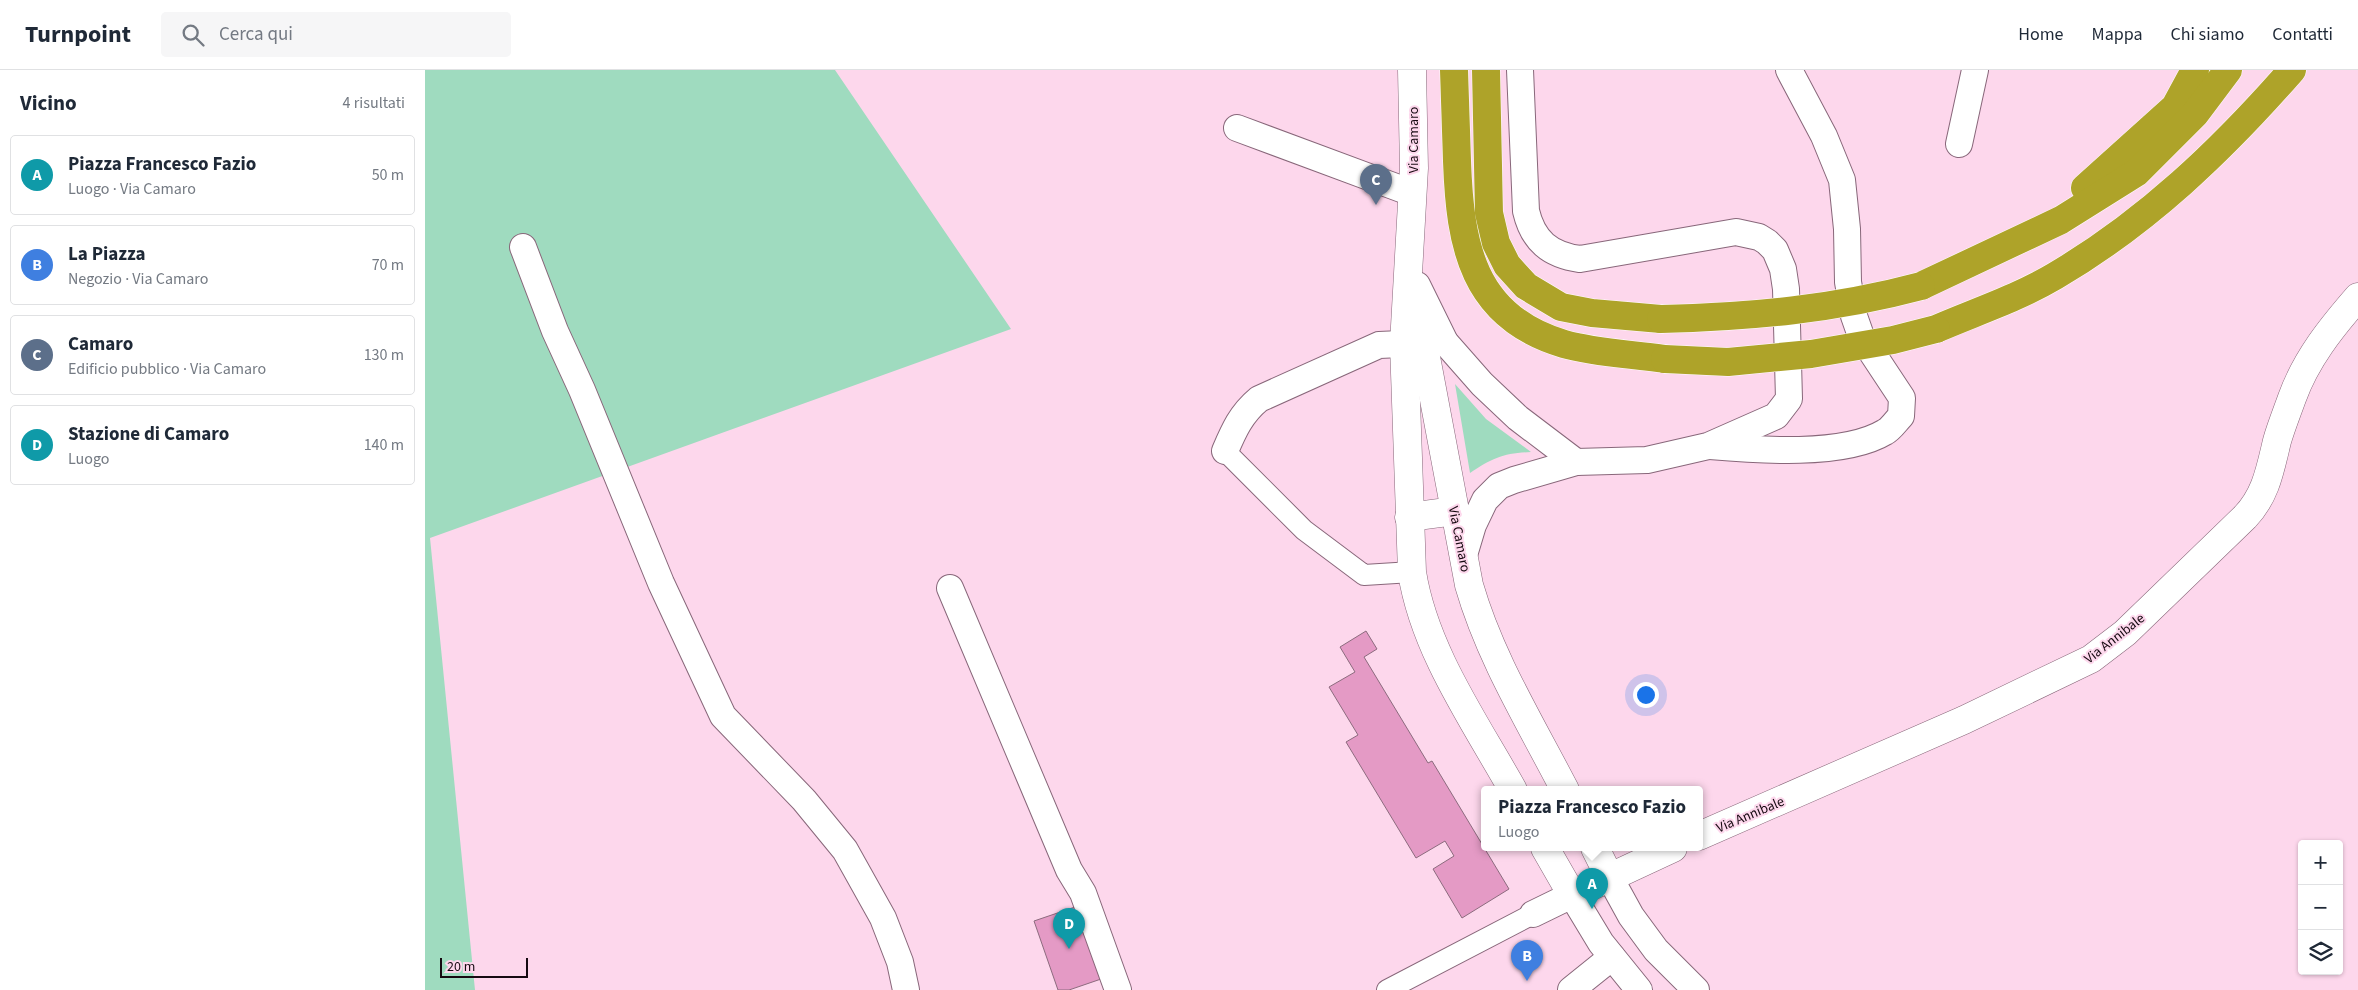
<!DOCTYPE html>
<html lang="it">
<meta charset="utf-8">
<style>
body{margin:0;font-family:"Source Sans 3",sans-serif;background:#f6f6f7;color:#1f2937}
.controls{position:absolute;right:15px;bottom:15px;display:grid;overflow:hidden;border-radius:5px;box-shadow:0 1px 4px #0004}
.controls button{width:45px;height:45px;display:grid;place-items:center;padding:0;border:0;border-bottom:1px solid #e0e1e3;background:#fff;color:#1f2937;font:25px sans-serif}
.scale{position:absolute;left:15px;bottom:12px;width:88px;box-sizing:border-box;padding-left:5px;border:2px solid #160911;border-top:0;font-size:14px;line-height:18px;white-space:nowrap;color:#160911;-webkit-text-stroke:4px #fdd7ec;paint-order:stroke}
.you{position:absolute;left:1220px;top:624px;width:18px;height:18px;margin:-12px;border:4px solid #fff;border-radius:50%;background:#1a73e8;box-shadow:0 0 0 8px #1a73e833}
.badge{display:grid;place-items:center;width:32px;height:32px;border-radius:50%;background:#db2777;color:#fff;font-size:16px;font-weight:700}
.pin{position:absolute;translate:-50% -41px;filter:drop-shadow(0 1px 2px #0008)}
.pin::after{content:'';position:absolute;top:26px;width:18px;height:15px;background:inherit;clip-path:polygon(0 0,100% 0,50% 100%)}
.popup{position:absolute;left:1056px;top:716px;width:222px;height:65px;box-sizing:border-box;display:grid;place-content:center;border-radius:5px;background:#fff;filter:drop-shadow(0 1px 4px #0005);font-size:16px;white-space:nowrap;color:#747a83}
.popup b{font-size:19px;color:#1f2937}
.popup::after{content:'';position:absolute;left:50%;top:100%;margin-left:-10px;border:10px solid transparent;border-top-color:#fff}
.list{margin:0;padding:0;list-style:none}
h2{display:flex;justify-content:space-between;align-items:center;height:65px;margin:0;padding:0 20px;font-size:21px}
h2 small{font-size:16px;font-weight:400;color:#747a83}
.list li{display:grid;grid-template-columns:32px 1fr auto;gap:15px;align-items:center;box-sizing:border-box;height:80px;margin:0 10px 10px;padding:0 10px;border:1px solid #e0e1e3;border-radius:5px}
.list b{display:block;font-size:19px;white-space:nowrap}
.list p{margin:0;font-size:16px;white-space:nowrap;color:#747a83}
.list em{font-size:16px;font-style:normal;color:#747a83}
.icon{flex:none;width:28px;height:28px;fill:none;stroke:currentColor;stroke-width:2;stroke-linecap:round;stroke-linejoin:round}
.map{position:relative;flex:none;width:1933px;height:920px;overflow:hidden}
header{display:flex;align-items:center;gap:30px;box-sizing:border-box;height:70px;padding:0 25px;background:#fff;border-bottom:1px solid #e0e1e3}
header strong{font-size:24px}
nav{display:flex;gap:28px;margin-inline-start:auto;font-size:18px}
.search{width:350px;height:45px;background:#f6f6f7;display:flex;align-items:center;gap:12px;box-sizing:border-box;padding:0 18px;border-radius:5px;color:#747a83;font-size:19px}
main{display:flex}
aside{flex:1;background:#fff}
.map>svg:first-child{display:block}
.green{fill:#9fdbbf}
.building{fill:#e49ac5;stroke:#8c6b7e}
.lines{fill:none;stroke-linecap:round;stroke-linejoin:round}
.pedestrian-casing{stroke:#88677a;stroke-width:22}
.minor-casing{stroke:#88677a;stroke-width:28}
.tertiary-casing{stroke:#88677a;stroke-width:29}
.motorway-casing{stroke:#fff;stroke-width:29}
.pedestrian{stroke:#fff;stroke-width:20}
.minor{stroke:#fff;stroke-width:26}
.tertiary{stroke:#fff;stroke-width:28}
.motorway{stroke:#aea329;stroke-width:28}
.motorway-bridge-casing{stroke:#fff;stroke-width:29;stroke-linecap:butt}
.motorway-bridge{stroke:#aea329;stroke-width:28}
.labels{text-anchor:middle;stroke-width:4;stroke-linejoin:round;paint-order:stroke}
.street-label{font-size:14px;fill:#160911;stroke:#fdd7ec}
</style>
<header>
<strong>Turnpoint</strong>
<div class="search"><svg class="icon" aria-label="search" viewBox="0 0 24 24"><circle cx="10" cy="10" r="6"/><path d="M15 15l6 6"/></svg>Cerca qui</div>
<nav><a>Home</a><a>Mappa</a><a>Chi siamo</a><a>Contatti</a></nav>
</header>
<main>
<aside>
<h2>Vicino<small>4 risultati</small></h2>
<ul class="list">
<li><span class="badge" style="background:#0f9aa8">A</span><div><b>Piazza Francesco Fazio</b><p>Luogo · Via Camaro</p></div><em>50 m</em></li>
<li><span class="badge" style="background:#3f7fe0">B</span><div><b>La Piazza</b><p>Negozio · Via Camaro</p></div><em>70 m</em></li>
<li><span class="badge" style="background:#5c6f8a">C</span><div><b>Camaro</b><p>Edificio pubblico · Via Camaro</p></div><em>130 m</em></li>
<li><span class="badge" style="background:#0f9aa8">D</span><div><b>Stazione di Camaro</b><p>Luogo</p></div><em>140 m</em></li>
</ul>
</aside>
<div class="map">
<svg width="1933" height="920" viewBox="0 0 1933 920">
<rect width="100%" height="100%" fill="#fdd7ec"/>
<!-- green -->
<g class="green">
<path d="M0,0H410L586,259L5,468L50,920H0Z"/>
<path d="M1030,314L1061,349L1106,382C1079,383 1067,388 1045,403Z"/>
</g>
<!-- building -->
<g class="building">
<path d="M941,561L952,579L939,587L1003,693L1007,691L1084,819L1037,848L1008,799L1029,786L1020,771L991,788L921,672L933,665L904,617L930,602L915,577Z"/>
<path d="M653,836L679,908L644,920H633L609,851Z"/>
</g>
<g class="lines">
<!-- pedestrian casing -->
<g class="pedestrian-casing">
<g id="pedestrian">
<path d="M800,381L879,460L939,505L987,502"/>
<path d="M962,920L1108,844"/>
</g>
</g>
<!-- minor casing -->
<g class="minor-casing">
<g id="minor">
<path d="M812,58L987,123"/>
<path d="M1534,74L1550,0"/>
<path d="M98,177L130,261L157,320L236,513L298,646L379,730L420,780L458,848L475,892L481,920"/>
<path d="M992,215L1020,272L1057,314L1093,348L1151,392"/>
<path d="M1285,376C1331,380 1419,387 1460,362C1466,359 1471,351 1476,346L1477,328L1436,266L1429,246L1423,212L1422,159L1417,110L1399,66L1364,0"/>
<path d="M800,381C809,360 816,344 834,329L954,275L1020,272"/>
<path d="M1039,485L1048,455L1060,430L1074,416L1089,410L1151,392L1222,390L1283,376L1351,346L1364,329L1361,219L1358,199L1350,180L1342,172L1334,167L1311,162L1155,189C1125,185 1108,171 1101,141L1095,0"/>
<path d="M525,518L644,800L658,823L693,920"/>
<path d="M1184,806L1206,846L1231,880L1271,920"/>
<path d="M1108,844L1147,825L1176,873L1214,920"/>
<path d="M1146,920L1187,887"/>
</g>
</g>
<!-- tertiary casing -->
<g class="tertiary-casing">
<g id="tertiary">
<path d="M987,0L989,98L979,274L987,502C999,580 1050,652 1088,720"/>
<path d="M991,234L1044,515C1065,588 1106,654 1140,720"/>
<path d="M984,447L1030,441"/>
<path d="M1274,766L1539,650L1666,589L1700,563L1820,447C1841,425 1845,400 1852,371C1856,357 1862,342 1867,328C1881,289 1906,258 1933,227"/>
<path d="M1120,778L1147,825L1248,778"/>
<path d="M1170,778L1184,806"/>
</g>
</g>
<!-- motorway casing -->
<g class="motorway-casing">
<g id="motorway">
<path d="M1029,0C1030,30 1031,61 1032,91C1035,175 1047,247 1139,274C1171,283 1207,284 1240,289"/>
<path d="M1061,0L1064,143L1071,173L1082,195L1101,216L1136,237L1167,243L1236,249"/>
<path d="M1660,118L1750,37L1770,0"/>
<path d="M1496,216L1636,150L1711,103L1770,44L1803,0"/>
<path d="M1511,259C1550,242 1593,228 1630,206C1722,152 1797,80 1867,0"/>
</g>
</g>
<!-- pedestrian -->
<use href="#pedestrian" class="pedestrian"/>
<!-- minor -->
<use href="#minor" class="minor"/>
<!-- tertiary -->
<use href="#tertiary" class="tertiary"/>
<!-- motorway -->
<use href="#motorway" class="motorway"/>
<!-- motorway-bridge casing -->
<g class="motorway-bridge-casing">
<g id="motorway-bridge">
<path d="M1236,249C1326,247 1410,239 1496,216"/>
<path d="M1240,289L1303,292L1386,284L1468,270L1511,259"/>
</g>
</g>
<!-- motorway-bridge -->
<use href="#motorway-bridge" class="motorway-bridge"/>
</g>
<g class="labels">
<!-- street labels -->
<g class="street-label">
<text transform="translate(988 70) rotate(-90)" y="5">Via Camaro</text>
<text transform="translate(1035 469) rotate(79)" y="5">Via Camaro</text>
<text transform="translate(1689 568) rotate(-38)" y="5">Via Annibale</text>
<text transform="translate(1325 744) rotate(-23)" y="5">Via Annibale</text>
</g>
</g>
</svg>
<div class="controls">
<button>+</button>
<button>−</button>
<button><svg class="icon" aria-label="layers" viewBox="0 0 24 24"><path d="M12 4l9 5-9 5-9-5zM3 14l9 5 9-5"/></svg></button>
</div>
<div class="scale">20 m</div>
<div class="you"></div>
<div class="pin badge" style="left:1167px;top:839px;background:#0f9aa8">A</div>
<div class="popup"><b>Piazza Francesco Fazio</b>Luogo</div>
<div class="pin badge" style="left:1102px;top:911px;background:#3f7fe0">B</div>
<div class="pin badge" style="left:951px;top:135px;background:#5c6f8a">C</div>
<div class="pin badge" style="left:644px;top:879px;background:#0f9aa8">D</div>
</div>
</main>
